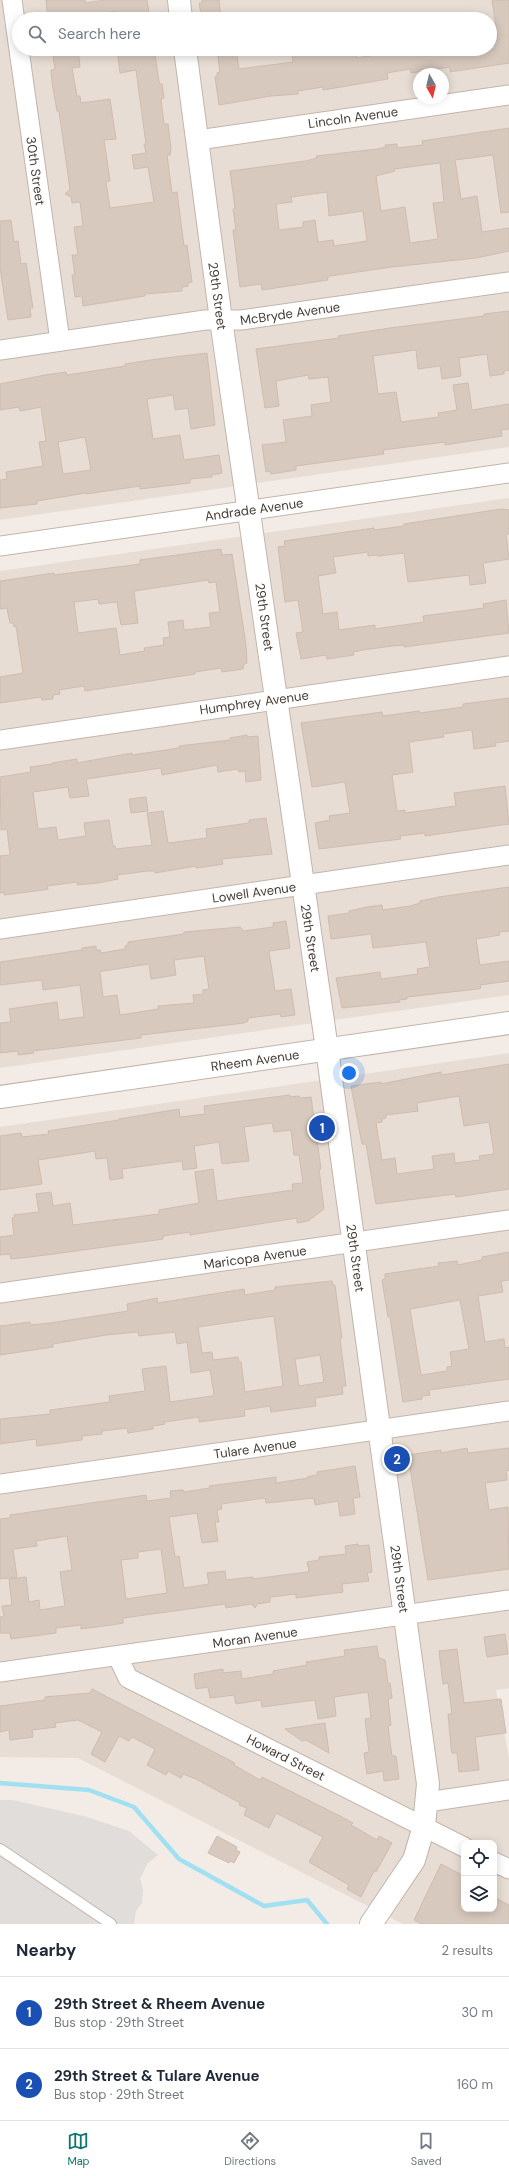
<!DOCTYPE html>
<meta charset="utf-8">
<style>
body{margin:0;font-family:"DM Sans",sans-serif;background:#f6f6f7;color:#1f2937}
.controls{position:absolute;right:12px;bottom:12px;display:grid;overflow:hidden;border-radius:8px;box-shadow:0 2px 10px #0003}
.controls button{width:36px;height:36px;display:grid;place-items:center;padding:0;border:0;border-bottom:1px solid #e0e1e3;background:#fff;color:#1f2937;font:20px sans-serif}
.compass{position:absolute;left:413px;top:68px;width:36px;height:36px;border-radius:50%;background:#fff;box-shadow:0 2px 10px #0003;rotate:172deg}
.you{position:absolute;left:349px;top:1073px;width:14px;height:14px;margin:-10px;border:3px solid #fff;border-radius:50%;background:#1a73e8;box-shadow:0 0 0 6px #1a73e833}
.badge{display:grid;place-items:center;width:26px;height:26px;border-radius:50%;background:#0f766e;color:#fff;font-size:13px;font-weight:700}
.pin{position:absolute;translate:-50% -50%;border:2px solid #fff;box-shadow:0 1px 4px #0006}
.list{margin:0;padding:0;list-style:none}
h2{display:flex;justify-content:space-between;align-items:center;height:52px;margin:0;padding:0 16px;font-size:17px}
h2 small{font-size:13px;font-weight:400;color:#747a83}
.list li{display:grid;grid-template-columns:26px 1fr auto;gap:12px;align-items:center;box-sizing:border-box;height:72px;padding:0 16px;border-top:1px solid #e0e1e3}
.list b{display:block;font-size:15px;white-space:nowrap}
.list p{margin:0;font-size:13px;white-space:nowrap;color:#747a83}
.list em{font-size:13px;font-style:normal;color:#747a83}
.icon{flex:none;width:22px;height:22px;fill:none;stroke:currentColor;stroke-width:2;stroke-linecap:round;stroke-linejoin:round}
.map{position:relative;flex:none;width:509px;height:1924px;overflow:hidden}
.search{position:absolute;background:#fff;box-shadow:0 2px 10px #0003;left:12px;right:12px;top:12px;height:44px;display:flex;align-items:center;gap:10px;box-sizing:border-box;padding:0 14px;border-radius:22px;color:#747a83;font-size:15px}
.sheet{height:196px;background:#fff}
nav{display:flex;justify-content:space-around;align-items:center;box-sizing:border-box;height:56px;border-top:1px solid #e0e1e3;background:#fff;font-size:11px;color:#747a83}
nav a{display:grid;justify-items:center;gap:2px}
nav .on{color:#0f766e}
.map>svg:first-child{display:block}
.residential{fill:#e7ddd4;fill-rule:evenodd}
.parking{fill:#e1dddb}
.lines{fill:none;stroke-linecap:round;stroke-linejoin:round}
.stream{stroke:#a1e0f1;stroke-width:4.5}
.building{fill:#d8c9be;stroke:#d0bcae;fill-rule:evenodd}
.service-casing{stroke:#c2b5ab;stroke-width:12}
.minor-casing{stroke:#c2b5ab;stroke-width:21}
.tertiary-casing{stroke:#c2b5ab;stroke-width:24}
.service{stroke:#fff;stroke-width:10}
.minor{stroke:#fff;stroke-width:19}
.tertiary{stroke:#fff;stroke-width:22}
.labels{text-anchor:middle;stroke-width:3;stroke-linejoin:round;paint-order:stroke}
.street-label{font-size:13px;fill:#463c35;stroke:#fff}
</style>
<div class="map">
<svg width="509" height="1924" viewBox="0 0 509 1924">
<rect width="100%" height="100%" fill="#f3ece6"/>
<!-- residential -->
<g class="residential">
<path d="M0,0H509V447L0,520ZM19,19H490V49H19ZM419,74H443V98H419Z"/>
<path d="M509,498V995L0,1068V571Z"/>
<path d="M509,1053V1688L496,1690L509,1758V1913L500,1924H403L78,1758L0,1757V1127ZM464,1843H494V1909H464Z"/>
</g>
<!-- parking -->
<path class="parking" d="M0,1800H12L84,1816L129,1831L158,1855L148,1863L140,1878L143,1890L142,1903L136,1911L134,1924H0Z"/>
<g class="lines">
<!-- stream -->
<path class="stream" d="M0,1783L89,1790L134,1807L179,1859L264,1906L307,1900L327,1924"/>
</g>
<!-- building -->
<g class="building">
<path d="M46,0H85V3L105,0H147L150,19H117L116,11L63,19H48Z"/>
<path d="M202,0H219L221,19H202L199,3H202Z"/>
<path d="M492,0H509V63L450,72V67L411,73L410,69L387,73L388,79L323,90V87L298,91V94L271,96L219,105L215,77H217V73L220,72L217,49H236L239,69L293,62L292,53L302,52V49H356L357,58L407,49H495L494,41L498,40Z"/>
<path d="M52,49H78L80,67L72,68L77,96H80L81,103L110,99L116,139L104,140L110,181L106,182L110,208L154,202L148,167L134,169L132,155L146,153L144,144H146L136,70L120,73L117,49H139V52L154,49L159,81L160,84H162L164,98L161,99L164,124H168L171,149L170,155H167L172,193L177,192L184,246L187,245L192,282L188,283V286L182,287V291L145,294V296L83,306L82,296L75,297L72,275H75L72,255H78L74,227L83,226L80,202L72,203L71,197L65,194L70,189L59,111H57L52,82L51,70L55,69Z"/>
<path d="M509,128V212L501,213L493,155L455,160L461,199L477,196L482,232L509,228V251L476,258L392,267L330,276L327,278L328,280L262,290L261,284L240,287L233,230H236L233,209L235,208L230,171L306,161L317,158L316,156L377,149L386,147L385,145L397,144V148L423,145L422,141ZM440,163L444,202L433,203L438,239L410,243L405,207L381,211L376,176L395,171L394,169ZM327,192L329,216L363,211L367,241L334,246L333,240L318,242L315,220L303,222V227L279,230L276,204L292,202L291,197Z"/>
<path d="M11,220L14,242L18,241L21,264L26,263L33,308H30L31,317L8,320L0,268V221Z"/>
<path d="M509,311V370L504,371V374L490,376L487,354L459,358L461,376L442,379L440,366L418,369L416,350L373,356L378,394L396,392L401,422L439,417L438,413L457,410L453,385L468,383L472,410L509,404V429L501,430L502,436L445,445V442L383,450L384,454L296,466V470L271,474L270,471L266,472L262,445L286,442L283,420L312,416L311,405L331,402L328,377L309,379L308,375L276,381L279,406L265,408L256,349L339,338L338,336L390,328L484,316V314Z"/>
<path d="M207,353L215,425L191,429L188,408L175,410L173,395L147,399L153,439L180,435L184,460L219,455L222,473L212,475V477L190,479V483L140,489V486L86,494V493L37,501V504L0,508V480L7,479L6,472L43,466L39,442L46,441L41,407L20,411L19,407L0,410V384L45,375L66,372L67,375L125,366V364L157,359ZM85,437L91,470L63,474L58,442Z"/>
<path d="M501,509L509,510V534H506L509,559L483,563L486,583L470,585L469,575L408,582L404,553L378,556L377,555L368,556V552L333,557L336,573L318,576L323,614L337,612L339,630L375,625V629L424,622L423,616L484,608L483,604L506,600L509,633L404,647V645L392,646L363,650L353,652L354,655L327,659L326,655L301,659L296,633L303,632L298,600L285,602L278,547L285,546L284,541L374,528V530L404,526V524Z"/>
<path d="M221,549L222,555L232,554L246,645L247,663L244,664L243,669L222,672L221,668L195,672V674L85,691L84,686L59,690L60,694L53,695V699L42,700L41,697L0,703V677L23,673L16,626L14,627L13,623H10L7,608L0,609V581L54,573V575L133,565L140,564V560ZM208,580L209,583L216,582L220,612L209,613L211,627L184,630L183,620L168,622L170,637L163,638L164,645L144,648L145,651L120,655L116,628L78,633L74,602L98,599L99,604L117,602L121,625L138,623L134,591Z"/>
<path d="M509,698V741L495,743L496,746L474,749L472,730L443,734L444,737L409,742L413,772L392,775L397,811L405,810V813L456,806L454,793L505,786L509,824L425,836V833L400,836L401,839L319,849L315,823L330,820L329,816L350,813L345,782L312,787L301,723L382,712L383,716L419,711L420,713L463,707V704Z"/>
<path d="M247,735V737L258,736L261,780L246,782L245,771L239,772L238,769L218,772L217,765L162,775L161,768L86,779L89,796L70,798L68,787L33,792L38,829L56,827L58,840L86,836L84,823L109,820L113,846H115L116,849L152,845L147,813L163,811L168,843L207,838L206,829L249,823V820L266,818L272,854L222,859L223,864L211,866L196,868V866L155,873L154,871H147L117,875L118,879L98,883L77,885V882L47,886L48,889L43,890L4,895V892L0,893V856L10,855L7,829L1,830L0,777L31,772L30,767L52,764V763L77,759V763L132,753V755L179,748V746L230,740V738Z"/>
<path d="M146,797L148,811L131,813L129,799Z"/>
<path d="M509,887V931L499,932L500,935L476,939L480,965L509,961V981L480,985L481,988L477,989L407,997V999L399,1000L400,1002L342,1008L336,978L380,972L381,979L418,974L417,969L430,967L426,942L373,948L371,934L331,939L328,916L349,913V911L367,907L382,905L383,910L410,906L420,903V901L439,897Z"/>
<path d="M286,921L290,948L269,951L275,991L291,989L295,1015L281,1017L280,1014L248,1018V1021L244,1023L141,1035V1038L33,1051L34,1053L18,1055V1051L0,1053V1023L11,1022L9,1009L57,1002L59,1020L84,1017L80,985L43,990L42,980L0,985V962L82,950V948L96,946V950H100L101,953L125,949V946L128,945V942L184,934V932L240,927L244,931L273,927V923ZM204,956L209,989L203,990V994L193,995L194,1003L158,1006V1009L120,1015L117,995L103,997L100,972L103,971L149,964L151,979L176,975L174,960Z"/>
<path d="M509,1064V1189L456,1197L455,1194L376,1204L366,1144H362L351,1086L381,1082V1084L441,1072V1075ZM459,1096L464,1126L489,1122L494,1154L479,1156L480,1160L455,1163L454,1153L432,1156L434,1169L397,1174L395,1158L382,1160L376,1123L382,1122V1119L386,1118V1115L418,1111L417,1103Z"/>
<path d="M290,1095V1097L299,1096L300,1098L311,1097L321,1169H319L324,1209L308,1221L297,1223V1218L190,1235V1232L163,1236V1239L46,1255L11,1259L10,1254L0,1255V1237L14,1235L12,1218L15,1217L14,1215L39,1212L36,1194L51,1192L53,1206L70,1203L73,1225L159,1214V1210L199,1203L195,1172L213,1169L217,1201L293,1190L292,1184L303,1183L299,1155H294L291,1130L274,1132L272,1123L244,1127L249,1161L222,1164L219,1142L194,1146L197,1168L183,1170L182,1161L122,1169L123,1178L110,1180L107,1158L96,1159L95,1151L38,1160L42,1184L0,1190V1136L21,1133L22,1137L49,1134L48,1131L119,1120V1119L179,1109L180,1117L205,1114L204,1106Z"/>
<path d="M509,1252V1280L501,1281L503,1292L478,1296L485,1342L504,1339L505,1348L509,1347V1379L429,1390L430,1395L422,1396V1399L403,1402L390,1317H388L382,1280L385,1279V1274L439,1266L438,1263L457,1261L458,1265L482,1260V1257ZM460,1300L469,1349L450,1352L452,1366L447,1367V1371L421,1375L410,1309Z"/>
<path d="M332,1281L333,1285H335L342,1338L340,1339L346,1386H342L343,1394L315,1398L316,1406L271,1412L270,1406L244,1410L245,1416L199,1422V1417L164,1422L165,1424L153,1426V1429L128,1433L127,1428L102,1431V1434L82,1436V1440L37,1446L36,1439L0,1444V1419L50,1414V1410L110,1402L109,1396L145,1391L142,1369L166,1366L170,1402L212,1396L214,1394L210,1370L191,1373L187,1342L177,1344L175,1332L139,1336L138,1332L106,1335L53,1344V1347L0,1355V1326L30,1322V1325L50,1323L128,1311L127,1304L157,1298L158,1303L244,1289L245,1295L275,1290V1287ZM274,1316L283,1386L245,1392L241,1362H239L238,1357L213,1360L212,1352L202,1353L198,1327ZM320,1355L324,1382L299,1386L295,1359Z"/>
<path d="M467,1448L468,1453L509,1448V1470L506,1471L507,1480L485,1483L489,1510L508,1507L509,1569L428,1580L408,1455L441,1450V1453Z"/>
<path d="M355,1466L360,1497L353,1498L355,1514L340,1516L338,1501L315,1505L314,1498L266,1503L265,1498L221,1504L222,1509L217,1510L219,1522H215L218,1541L202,1543L197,1513L169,1517L175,1557L179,1556L184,1588L209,1584L207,1573L225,1571L226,1580L253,1577V1579L307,1572L309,1571L307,1562L319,1560V1557L346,1554L345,1546L358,1544V1546L369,1545L372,1572L367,1573L369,1581L342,1584L343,1592L296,1598V1594L270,1597V1602L257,1604L255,1608L251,1604L226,1608L225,1604L123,1618V1623L112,1625L81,1629V1625L56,1628V1633L11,1639L10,1633H0V1617L4,1616L2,1606L12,1605L9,1579L26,1577L29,1602L39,1600L40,1610L65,1606L60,1572L72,1570L67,1536L36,1541L37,1546L13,1549L17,1577L0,1579V1519L10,1518V1515L146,1495L147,1501L171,1498L170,1491L183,1490L184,1492L210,1488L209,1486L247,1481L276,1477V1483L308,1478L307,1477L317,1475V1472ZM161,1549L167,1593L126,1599L121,1560L138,1558V1552Z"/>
<path d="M505,1634L508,1654L487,1657L484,1637Z"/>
<path d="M377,1646L379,1658L385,1660L388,1683H390L392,1698L388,1699L391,1725L388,1726L392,1756H396L399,1779L384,1781L383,1771L367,1774L364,1753L369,1752L365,1719L371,1718L368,1692L334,1697L336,1716L318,1719L315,1700L262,1707L261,1700L236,1704L234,1695L210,1698L208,1687L196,1689L194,1674L223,1669V1673L241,1671L242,1679L273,1674V1671L307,1665L306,1662L345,1656L344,1650Z"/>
<path d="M457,1649L464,1703L501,1699L506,1733L475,1737L479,1770L459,1772L457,1753H452L451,1747L448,1714H452L448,1683L443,1684L439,1651Z"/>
<path d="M92,1689L235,1763L234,1765L260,1780L262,1777L342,1817L353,1823L351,1825L377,1840L379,1836L392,1843L376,1872L374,1871L361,1897L347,1889L349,1885L309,1862L323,1837L276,1813L269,1828L244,1815L247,1808L239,1805L240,1803L196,1779L183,1774L181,1778L168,1771L166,1775L147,1765L155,1749L132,1737L129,1741L119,1736L105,1762L91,1754L102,1732L78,1720L55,1723L56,1727L32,1730L33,1737L10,1740L9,1730L0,1732V1706L45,1700V1697L90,1693Z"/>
<path d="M325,1723L329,1753L306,1740L302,1741L285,1729Z"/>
<path d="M217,1836L237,1847L236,1850L240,1852L234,1863L230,1861L229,1863L208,1853Z"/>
<path d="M441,1864L464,1876V1909H494V1897L509,1905V1924H422L414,1920Z"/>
</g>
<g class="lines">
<!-- service casing -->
<g class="service-casing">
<path id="service" d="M0,1849L111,1924"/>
</g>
<!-- minor casing -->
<g class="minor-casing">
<g id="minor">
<path d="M12,0L60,341"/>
<path d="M198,140L509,95"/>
<path d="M0,350L205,320H241L509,282"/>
<path d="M0,546L509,473"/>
<path d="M0,740L509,666"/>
<path d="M0,929L509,855"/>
<path d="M0,1293L509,1220"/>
<path d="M0,1484L509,1411"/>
<path d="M118,1657L128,1678L464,1847"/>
<path d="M0,1672L509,1600"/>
<path d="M427,1802L509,1790"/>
<path d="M494,1862L509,1869"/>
</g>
</g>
<!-- tertiary casing -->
<g class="tertiary-casing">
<g id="tertiary">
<path d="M179,0L181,19"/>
<path d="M185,49L221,320L327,1049L428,1784L424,1826L414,1860L371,1924"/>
<path d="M0,1097L509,1023"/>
</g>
</g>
<!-- service -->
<use href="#service" class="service"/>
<!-- minor -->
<use href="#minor" class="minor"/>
<!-- tertiary -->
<use href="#tertiary" class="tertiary"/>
</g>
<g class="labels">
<!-- street labels -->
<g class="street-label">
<text transform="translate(353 117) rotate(-8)" y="5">Lincoln Avenue</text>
<text transform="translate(36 171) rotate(82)" y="5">30th Street</text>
<text transform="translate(218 296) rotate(82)" y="5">29th Street</text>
<text transform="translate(290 313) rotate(-8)" y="5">McBryde Avenue</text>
<text transform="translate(254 509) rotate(-8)" y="5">Andrade Avenue</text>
<text transform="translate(265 617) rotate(82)" y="5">29th Street</text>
<text transform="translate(254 702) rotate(-8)" y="5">Humphrey Avenue</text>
<text transform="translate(254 892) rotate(-8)" y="5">Lowell Avenue</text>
<text transform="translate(311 938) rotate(81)" y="5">29th Street</text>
<text transform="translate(255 1060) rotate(-8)" y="5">Rheem Avenue</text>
<text transform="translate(255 1257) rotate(-8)" y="5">Maricopa Avenue</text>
<text transform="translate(356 1258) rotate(82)" y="5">29th Street</text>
<text transform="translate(255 1448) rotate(-8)" y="5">Tulare Avenue</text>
<text transform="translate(400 1579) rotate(82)" y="5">29th Street</text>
<text transform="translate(255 1637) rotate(-8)" y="5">Moran Avenue</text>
<text transform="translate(286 1757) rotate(27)" y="5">Howard Street</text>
</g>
</g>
</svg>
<div class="controls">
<button><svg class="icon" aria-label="locate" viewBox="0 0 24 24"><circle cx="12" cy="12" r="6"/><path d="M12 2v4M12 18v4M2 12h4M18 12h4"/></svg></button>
<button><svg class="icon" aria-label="layers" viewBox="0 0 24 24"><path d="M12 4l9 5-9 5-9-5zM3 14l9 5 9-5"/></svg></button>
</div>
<svg class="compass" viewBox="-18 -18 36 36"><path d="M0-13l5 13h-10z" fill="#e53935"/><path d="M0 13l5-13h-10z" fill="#747a83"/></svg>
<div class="you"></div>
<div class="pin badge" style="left:322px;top:1128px;background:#1a4fb4">1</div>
<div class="pin badge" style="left:397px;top:1459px;background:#1a4fb4">2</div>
<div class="search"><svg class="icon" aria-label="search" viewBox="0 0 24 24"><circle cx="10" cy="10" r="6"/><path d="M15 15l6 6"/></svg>Search here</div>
</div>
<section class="sheet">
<h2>Nearby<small>2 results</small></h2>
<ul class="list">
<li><span class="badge" style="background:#1a4fb4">1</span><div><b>29th Street &amp; Rheem Avenue</b><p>Bus stop · 29th Street</p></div><em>30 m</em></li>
<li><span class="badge" style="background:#1a4fb4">2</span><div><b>29th Street &amp; Tulare Avenue</b><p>Bus stop · 29th Street</p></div><em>160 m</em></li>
</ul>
</section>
<nav>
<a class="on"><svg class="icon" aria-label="map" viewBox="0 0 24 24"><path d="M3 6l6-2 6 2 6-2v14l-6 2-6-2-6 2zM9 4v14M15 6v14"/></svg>Map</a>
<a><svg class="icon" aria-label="directions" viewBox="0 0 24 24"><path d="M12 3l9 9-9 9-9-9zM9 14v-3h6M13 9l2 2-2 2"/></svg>Directions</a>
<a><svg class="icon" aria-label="saved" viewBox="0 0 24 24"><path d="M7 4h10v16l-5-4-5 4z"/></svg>Saved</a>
</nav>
